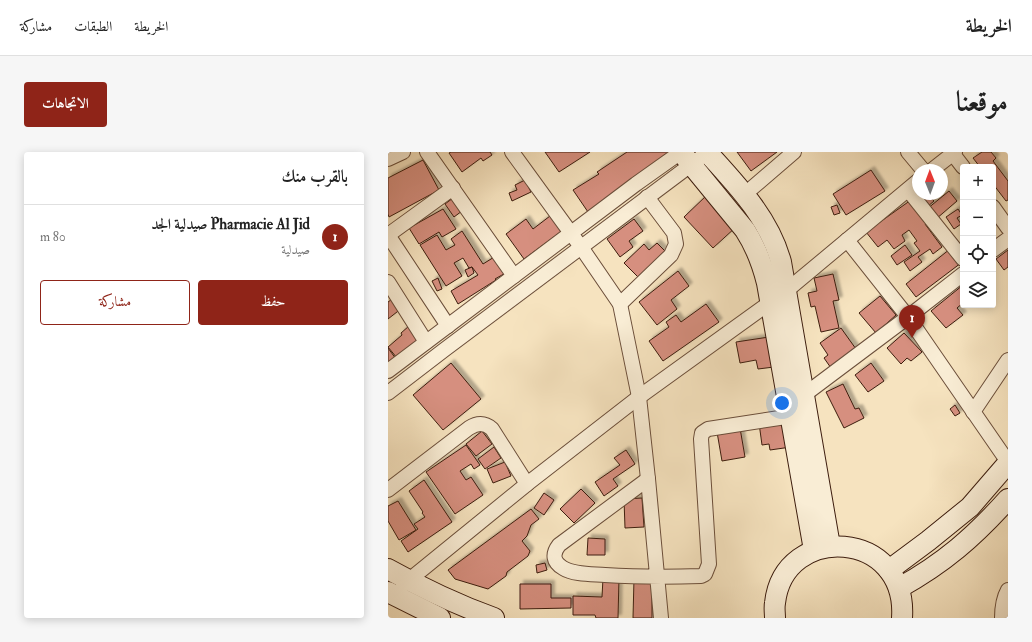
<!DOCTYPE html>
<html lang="ar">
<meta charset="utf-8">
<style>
body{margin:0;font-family:"IM FELL Double Pica",Amiri,serif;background:#f6f6f6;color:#222;direction:rtl}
.controls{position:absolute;right:12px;top:12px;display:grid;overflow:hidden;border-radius:4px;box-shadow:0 2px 10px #0003}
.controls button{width:36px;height:36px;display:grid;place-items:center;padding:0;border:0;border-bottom:1px solid #e0e0e0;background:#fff;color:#222;font:20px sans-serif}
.compass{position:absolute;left:524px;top:12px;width:36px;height:36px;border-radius:50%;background:#fff;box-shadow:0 2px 10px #0003;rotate:359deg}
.you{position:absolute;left:394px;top:251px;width:14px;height:14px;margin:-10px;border:3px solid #fff;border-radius:50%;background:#1a73e8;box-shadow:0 0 0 6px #1a73e833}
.badge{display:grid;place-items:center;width:26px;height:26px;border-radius:50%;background:#8f2418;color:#fff;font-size:13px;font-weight:700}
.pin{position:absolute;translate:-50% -33px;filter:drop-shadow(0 1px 2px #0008)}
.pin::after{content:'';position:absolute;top:21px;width:14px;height:12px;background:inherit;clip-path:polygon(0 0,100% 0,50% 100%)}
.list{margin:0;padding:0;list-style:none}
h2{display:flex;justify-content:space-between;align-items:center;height:52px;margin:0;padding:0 16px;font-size:17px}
h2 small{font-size:13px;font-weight:400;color:#767676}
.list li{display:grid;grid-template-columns:26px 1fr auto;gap:12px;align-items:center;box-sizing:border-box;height:64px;padding:0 16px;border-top:1px solid #e0e0e0}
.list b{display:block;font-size:15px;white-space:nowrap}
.list p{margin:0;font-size:13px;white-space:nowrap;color:#767676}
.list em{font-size:13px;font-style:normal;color:#767676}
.actions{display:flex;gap:8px;padding:12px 16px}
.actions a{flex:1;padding:9px 0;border:1px solid #8f2418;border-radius:4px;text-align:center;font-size:14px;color:#8f2418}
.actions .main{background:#8f2418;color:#fff}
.icon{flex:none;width:22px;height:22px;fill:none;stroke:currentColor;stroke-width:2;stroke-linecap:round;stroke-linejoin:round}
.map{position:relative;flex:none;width:620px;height:466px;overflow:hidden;direction:ltr;border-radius:4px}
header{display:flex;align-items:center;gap:24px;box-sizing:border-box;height:56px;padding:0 20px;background:#fff;border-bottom:1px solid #e0e0e0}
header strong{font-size:19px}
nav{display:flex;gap:22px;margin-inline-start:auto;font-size:14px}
.intro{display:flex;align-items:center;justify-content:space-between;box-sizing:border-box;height:96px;padding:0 24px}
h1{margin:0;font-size:28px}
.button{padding:10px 18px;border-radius:4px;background:#8f2418;color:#fff;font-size:14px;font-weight:700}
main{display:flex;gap:24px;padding:0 24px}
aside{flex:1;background:#fff;border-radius:4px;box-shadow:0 2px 10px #0003}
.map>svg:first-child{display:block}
.building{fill:#d68f7f;stroke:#3d1d0e;filter:url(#shadow)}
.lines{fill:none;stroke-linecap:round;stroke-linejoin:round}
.street-casing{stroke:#6b4e3a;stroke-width:16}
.secondary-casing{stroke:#3d1d0e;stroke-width:22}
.street{stroke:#f9edd5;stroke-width:14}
.secondary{stroke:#f9edd5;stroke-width:20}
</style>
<header>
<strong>الخريطة</strong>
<nav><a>الخريطة</a><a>الطبقات</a><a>مشاركة</a></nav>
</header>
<div class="intro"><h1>موقعنا</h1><a class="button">الاتجاهات</a></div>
<main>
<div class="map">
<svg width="620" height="466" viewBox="0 0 620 466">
<defs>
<filter id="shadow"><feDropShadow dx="3.5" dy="-3.5" stdDeviation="1" flood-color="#0004"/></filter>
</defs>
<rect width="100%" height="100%" fill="#f6e3bf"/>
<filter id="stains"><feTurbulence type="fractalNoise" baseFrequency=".005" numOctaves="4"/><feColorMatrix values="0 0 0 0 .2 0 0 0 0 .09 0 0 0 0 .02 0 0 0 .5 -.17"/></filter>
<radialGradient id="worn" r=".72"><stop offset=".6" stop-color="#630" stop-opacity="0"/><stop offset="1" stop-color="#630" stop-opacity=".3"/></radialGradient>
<!-- building -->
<g class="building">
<path d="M63,0H102L104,3L95,9L93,6L74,20L61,1Z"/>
<path d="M157,0H202L171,20Z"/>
<path d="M239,0H280L283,5L200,60L185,38L211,22L209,20Z"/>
<path d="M349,0H389L363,19Z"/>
<path d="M594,0H603L608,6L605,9L620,29V48L618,49L605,32V15H592L585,6Z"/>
<path d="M35,8L51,38L1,65L0,62V26Z"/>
<path d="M483,18L497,39L458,63L445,42Z"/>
<path d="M137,28L143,40L124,49L121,41L129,38L127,33Z"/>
<path d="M561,39L569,49L548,67L539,57Z"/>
<path d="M532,42H543L541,44L546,49L539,55Z"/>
<path d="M69,43L78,56L66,65L57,52Z"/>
<path d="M319,43L348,75L325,96L296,65Z"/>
<path d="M523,48L538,71L537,72L554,95L545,102L542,97L530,105L534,110L522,119L516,110L532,99L526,91L529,89L521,78L514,83L517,89L506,97L499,88L490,95L478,80Z"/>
<path d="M449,53L452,61L446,63L443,55Z"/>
<path d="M55,57L68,77L54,85L51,80L31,92L21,76Z"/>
<path d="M570,57L574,63L569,66L573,72L566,77L558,65Z"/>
<path d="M162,64L174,79L136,107L118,82L138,67L145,77Z"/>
<path d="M246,67L255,79L241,89L245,95L232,105L219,87Z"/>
<path d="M74,79L95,112L111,102L121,119L107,127L108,128L70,152L63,139L90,123L84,115L81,116L75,106L66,111L74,124L58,134L32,93L49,83L58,98L67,93L63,87Z"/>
<path d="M269,91L278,100L251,126L236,111L256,92L261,98Z"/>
<path d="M517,93L524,103L509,113L503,104Z"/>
<path d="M562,97L573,111L528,145L518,132Z"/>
<path d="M620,98V115L616,118L608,107Z"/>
<path d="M84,115L86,121L80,125L77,118Z"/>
<path d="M290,119L301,134L283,148L289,157L269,173L251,150Z"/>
<path d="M445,122L451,148L445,149L451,176L433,180L427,154L423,155L420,141L429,139L426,126Z"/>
<path d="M50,126L54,137L49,139L44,129Z"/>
<path d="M575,133V151L569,156L575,163L558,176L543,159Z"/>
<path d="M492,144L508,163L488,181L471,161Z"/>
<path d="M7,145L14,156L0,167V150Z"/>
<path d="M318,152L331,170L275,209L261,189L281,175L278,170L288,163L293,170Z"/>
<path d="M21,174L32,187L9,206L0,195L14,183L13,181Z"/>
<path d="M453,176L468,197L443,216L436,206L440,203L432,191Z"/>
<path d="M516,181L534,200L523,209L519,206L513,212L499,196Z"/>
<path d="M381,185L386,215L370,217L368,208L352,211L348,190Z"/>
<path d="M0,196L8,207L0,213Z"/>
<path d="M63,211L93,247L55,278L25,243Z"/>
<path d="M483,211L496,229L480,240L467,223Z"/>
<path d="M455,232L467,257L471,256L476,266L456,276L438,240Z"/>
<path d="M567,253L572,261L567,264L562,257Z"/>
<path d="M400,268L403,295L382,298L381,292L374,293L371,271Z"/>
<path d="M352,276L357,305L334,309L329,280Z"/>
<path d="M94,279L104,292L88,304L78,292Z"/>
<path d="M78,293L92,313L86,317L83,312L72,319L78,328L83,325L95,343L67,362L38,320Z"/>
<path d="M106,295L113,306L97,317L90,307Z"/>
<path d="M238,298L247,312L225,327L230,334L216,344L207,330L232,313L226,306Z"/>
<path d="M117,310L123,324L105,331L99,317Z"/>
<path d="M36,328L64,370L20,400L13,389L30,377L26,372L37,365L34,361L35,360L21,339Z"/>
<path d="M193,337L207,351L186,371L172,357Z"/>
<path d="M156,341L166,348L156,363L146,356Z"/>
<path d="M254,346L256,375L237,376L236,347Z"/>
<path d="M10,349L28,378L11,388L0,369V354Z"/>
<path d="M143,357L151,367L143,373L139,384L134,389L142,399L140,404L119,420L118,424L100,437L67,427L60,418Z"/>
<path d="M200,386L217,387V403H199Z"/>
<path d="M157,411L159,418L149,421L148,413Z"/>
<path d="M215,426H231L230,466H208L207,463H185V444L214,445Z"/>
<path d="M246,426L264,427V466H245Z"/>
<path d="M132,432H163V446H183V456L132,457Z"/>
</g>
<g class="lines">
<!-- street casing -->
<g class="street-casing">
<g id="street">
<path d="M39,0L126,124"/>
<path d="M124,0L193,95L232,152L251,245L260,327"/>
<path d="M520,0L535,18"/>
<path d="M565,2L575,15"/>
<path d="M0,7L15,0"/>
<path d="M544,18L567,0"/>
<path d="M520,38L575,107"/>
<path d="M357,42L406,0"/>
<path d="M605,55L620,76"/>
<path d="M0,83L60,174"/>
<path d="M0,83L65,36"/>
<path d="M459,88L520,165L620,310"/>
<path d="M605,98L620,87"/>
<path d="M0,130L38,190"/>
<path d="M232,152L283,103L288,92L286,81L259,45"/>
<path d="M0,219L248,32L293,0"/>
<path d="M0,241L56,198L320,0"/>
<path d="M408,244L416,243L520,165L575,122"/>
<path d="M585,260L620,208"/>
<path d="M0,338L81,276C89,271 96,270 104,277L139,332"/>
<path d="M15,433L139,332L251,245L398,139L530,29"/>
<path d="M273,466L260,327L171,393C164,402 165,410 175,416C186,423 205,422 217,423C249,425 281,425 313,424L317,422L321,412L313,287L314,281L320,277L411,263"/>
<path d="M614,466C614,456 615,447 620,438"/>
</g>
</g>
<!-- secondary casing -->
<g class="secondary-casing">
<g id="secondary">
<path d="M293,0L357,78C368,95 374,111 379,131L426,398"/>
<path d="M319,0C349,33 381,66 393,110L442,394"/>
<path d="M0,417C34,436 70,453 106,466"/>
<path d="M501,418L540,389L582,355L620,311"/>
<path d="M511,436C556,411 586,385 620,347"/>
<path d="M0,440L52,466"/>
<path d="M387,466C387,461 386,456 387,451C396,370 520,377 514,466"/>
</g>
</g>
<!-- street -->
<use href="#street" class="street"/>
<!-- secondary -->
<use href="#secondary" class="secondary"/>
</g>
<rect width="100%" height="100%" filter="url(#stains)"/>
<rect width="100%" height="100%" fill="url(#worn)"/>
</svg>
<div class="controls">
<button>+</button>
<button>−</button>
<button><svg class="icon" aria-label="locate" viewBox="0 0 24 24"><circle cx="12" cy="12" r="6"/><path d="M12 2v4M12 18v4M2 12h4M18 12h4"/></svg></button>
<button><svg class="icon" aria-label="layers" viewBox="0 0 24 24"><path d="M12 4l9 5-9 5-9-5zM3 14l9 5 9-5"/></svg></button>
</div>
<svg class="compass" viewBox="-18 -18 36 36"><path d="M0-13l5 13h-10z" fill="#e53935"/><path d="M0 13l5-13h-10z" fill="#767676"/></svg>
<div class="you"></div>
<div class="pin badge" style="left:524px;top:186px">1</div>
</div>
<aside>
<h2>بالقرب منك<small></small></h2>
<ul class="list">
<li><span class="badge">1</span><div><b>Pharmacie Al Jid صيدلية الجد</b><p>صيدلية</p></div><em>80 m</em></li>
</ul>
<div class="actions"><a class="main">حفظ</a><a>مشاركة</a></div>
</aside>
</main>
